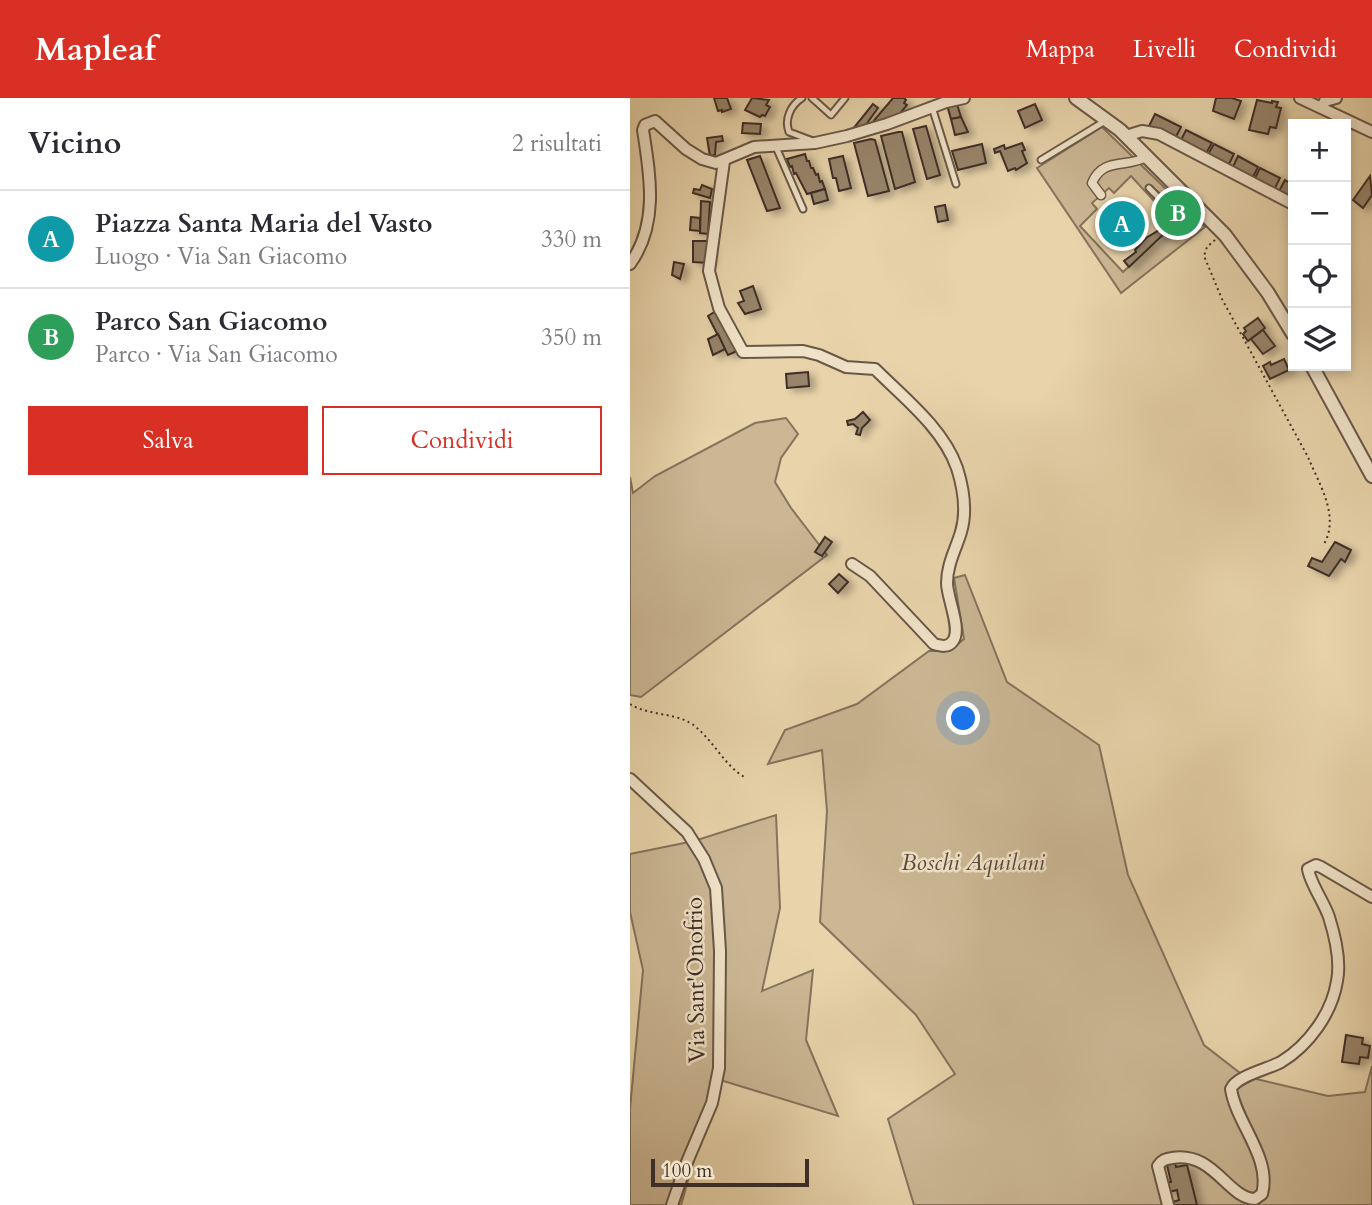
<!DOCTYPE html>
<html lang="it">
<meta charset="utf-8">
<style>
body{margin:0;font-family:Cardo,serif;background:#f7f7f7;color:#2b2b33}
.controls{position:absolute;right:21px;top:21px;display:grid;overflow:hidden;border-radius:0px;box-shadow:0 4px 10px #0003}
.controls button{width:63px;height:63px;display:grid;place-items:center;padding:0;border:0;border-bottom:2px solid #e1e1e2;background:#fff;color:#2b2b33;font:35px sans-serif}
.scale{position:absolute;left:21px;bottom:18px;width:158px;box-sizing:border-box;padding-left:7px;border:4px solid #3f2f26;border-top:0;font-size:19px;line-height:24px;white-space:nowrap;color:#3f2f26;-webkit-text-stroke:5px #f0e2c8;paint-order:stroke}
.you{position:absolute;left:334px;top:621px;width:24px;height:24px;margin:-18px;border:5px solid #fff;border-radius:50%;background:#1a73e8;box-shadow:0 0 0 10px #1a73e833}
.badge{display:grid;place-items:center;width:46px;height:46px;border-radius:50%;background:#d93025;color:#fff;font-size:23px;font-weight:700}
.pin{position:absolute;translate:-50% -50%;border:4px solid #fff;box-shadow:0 2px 7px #0006}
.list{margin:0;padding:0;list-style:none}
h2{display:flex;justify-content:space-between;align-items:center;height:91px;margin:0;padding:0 28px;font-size:30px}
h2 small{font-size:23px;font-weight:400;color:#7c7c81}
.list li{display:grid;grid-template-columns:46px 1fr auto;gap:21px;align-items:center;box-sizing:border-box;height:98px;padding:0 28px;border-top:2px solid #e1e1e2}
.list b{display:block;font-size:26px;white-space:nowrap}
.list p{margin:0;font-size:23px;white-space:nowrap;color:#7c7c81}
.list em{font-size:23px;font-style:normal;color:#7c7c81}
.actions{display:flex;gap:14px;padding:21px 28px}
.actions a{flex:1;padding:16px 0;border:2px solid #d93025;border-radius:0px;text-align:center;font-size:24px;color:#d93025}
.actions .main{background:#d93025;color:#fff}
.icon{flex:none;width:38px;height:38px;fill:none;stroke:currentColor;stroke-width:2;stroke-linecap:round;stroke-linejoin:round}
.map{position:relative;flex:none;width:742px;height:1107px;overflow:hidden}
header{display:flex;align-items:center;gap:42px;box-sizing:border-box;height:98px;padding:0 35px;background:#d93025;color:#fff}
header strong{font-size:33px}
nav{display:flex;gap:38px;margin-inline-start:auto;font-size:24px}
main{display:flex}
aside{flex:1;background:#fff}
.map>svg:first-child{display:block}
.green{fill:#cbb794;stroke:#85735d;stroke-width:2;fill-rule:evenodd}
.building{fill:#97846b;stroke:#3f2f26;stroke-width:2;filter:url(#shadow)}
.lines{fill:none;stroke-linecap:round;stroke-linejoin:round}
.service-casing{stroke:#695847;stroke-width:9}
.pedestrian-casing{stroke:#695847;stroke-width:11}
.minor-casing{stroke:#695847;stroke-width:14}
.tertiary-casing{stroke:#695847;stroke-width:16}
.path{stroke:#3f2f26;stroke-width:2;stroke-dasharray:2 3.5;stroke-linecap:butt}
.service{stroke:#f0e2c8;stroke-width:5}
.pedestrian{stroke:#f0e2c8;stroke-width:8}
.minor{stroke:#f0e2c8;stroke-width:10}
.tertiary{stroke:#f0e2c8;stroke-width:12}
.labels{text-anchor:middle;stroke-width:5;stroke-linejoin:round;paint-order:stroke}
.park-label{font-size:23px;font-style:italic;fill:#5b4a3c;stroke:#f0e2c8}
.street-label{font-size:23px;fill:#3f2f26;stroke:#f0e2c8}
</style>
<header>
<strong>Mapleaf</strong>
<nav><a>Mappa</a><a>Livelli</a><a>Condividi</a></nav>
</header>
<main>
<aside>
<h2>Vicino<small>2 risultati</small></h2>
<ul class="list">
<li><span class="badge" style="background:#0f9aa8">A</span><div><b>Piazza Santa Maria del Vasto</b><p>Luogo · Via San Giacomo</p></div><em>330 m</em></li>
<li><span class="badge" style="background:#2e9e5b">B</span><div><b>Parco San Giacomo</b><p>Parco · Via San Giacomo</p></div><em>350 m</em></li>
</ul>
<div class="actions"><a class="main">Salva</a><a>Condividi</a></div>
</aside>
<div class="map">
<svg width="742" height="1107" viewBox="0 0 742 1107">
<defs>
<filter id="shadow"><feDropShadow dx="6" dy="3.5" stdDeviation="3.5" flood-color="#0004"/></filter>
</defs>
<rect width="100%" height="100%" fill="#e8d3aa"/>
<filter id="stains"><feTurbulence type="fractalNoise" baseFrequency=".00286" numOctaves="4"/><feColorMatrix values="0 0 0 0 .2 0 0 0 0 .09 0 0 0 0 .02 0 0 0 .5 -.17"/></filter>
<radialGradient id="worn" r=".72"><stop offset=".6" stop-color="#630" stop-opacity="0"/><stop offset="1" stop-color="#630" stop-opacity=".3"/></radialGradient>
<!-- green -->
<g class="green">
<path d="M472,29L575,129L491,195L407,70ZM501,78L539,119L534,125L539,131L493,174L450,128L467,111L462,105L479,90L484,95Z"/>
<path d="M156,320L168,336L151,360L145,384L161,410L197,457L11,599L0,597V379L3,395L25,378L125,325Z"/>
<path d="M335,477L377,584L469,647L498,777L574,947L614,978L698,998L735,994L742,968V1107H284L258,1021L325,976L286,917L190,824L197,713L192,652L138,666L155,632L227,606L299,553H319L334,541L324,480Z"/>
<path d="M146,717L150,810L132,893L183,872L176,942L208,1018L87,981L51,1107H0V1011L13,872L0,814V756L64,743Z"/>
</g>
<!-- building -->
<g class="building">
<path d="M84,0H97L101,11L92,14V12L88,13Z"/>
<path d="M122,0L139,2L136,7L140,9L135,18L132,17L130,19L115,12Z"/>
<path d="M263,0H274L276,2L274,5L277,7L268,18L241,26Z"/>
<path d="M586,0H602L611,3L604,21L583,13Z"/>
<path d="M627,2L642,5V3L648,4L646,9L651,10L646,30L640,29L638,36L619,32Z"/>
<path d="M326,3L331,19L321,21L317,7Z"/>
<path d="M243,6L248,10L235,28L222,32Z"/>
<path d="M405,6L412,22L395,30L388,13Z"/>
<path d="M525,16L551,29L545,41L519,28Z"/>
<path d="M331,19L338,34L325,37L321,21Z"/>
<path d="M113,25L131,26L130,36L112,35Z"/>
<path d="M296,28L310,77L297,81L283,31Z"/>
<path d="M556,32L582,45L575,57L550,44Z"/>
<path d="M268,34H272L285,84L265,91L251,38Z"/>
<path d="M92,38L93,43L86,44L85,57L80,58L77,40Z"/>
<path d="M241,41L245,42L259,93L238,98L224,45Z"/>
<path d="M392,45L395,52L392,53L397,65L386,72L385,70L378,73L370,53L365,55L364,51L374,47L375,51Z"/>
<path d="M352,46L356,65L328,72L322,53Z"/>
<path d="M584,46L604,56L598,68L577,58Z"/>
<path d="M175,56L177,63H179L181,70H183L186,77L188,76L190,84L192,83L195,91L177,96L166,75L164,76L162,68L160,69L157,61Z"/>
<path d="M130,58L150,110L137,113L117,62Z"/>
<path d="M213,58L221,90L209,93L206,80H203L199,61Z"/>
<path d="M608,58L628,69L622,81L602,71Z"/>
<path d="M630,70L650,80L644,92L624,82Z"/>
<path d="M740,78L742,97L733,110L723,102Z"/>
<path d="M655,82L663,87L662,102L648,95Z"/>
<path d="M72,87L82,91L80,100L63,95L64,91L70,92Z"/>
<path d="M195,91L198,102L184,106L181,95Z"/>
<path d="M71,103L80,104L78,136L70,135Z"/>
<path d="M315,107L318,122L308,124L305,109Z"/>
<path d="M61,119L70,120V133L60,132Z"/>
<path d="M534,125L539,131L499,169L494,163L506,154L505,152L516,140L529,132L528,131Z"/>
<path d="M63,143H79V165L63,164Z"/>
<path d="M44,164L54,166L50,181L42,177Z"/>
<path d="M123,188L131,211L115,216L108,205L114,203L110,193Z"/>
<path d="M86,213L107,253L98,257L78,218Z"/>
<path d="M628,220L635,230L618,243L613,236L616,233L614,230Z"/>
<path d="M633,232L645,248L633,256L621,241Z"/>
<path d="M88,236L95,251L83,257L78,241Z"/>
<path d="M654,261L659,272L640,281L633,268L640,264L641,267Z"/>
<path d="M178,274L179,288L157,290L156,276Z"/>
<path d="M233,314L240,322L232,330L230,337L226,336L228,330L223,326L218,327L217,323L225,321Z"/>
<path d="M195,439L202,444L192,458L185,454Z"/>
<path d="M705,444L721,452L715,464L711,461L699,478L678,468L682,460L692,464Z"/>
<path d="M209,476L218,484L208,495L199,486Z"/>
<path d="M716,937L733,940L732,946L740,948L738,960L730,959L729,966L712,964Z"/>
<path d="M545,1065L546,1069L557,1067L567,1107H543V1104L549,1102L547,1092L539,1094L537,1084H541L537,1067Z"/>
</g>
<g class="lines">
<!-- service casing -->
<g class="service-casing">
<g id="service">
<path d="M172,0C161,7 154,21 159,34L183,43"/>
<path d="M182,0L201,17L215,0"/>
<path d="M302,9L326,86"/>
<path d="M146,49L173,111"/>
<path d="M411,62L475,23"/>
<path d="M519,90L541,112L544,120L539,126"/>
<path d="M533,104L548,89"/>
</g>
</g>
<!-- pedestrian casing -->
<g class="pedestrian-casing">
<path id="pedestrian" d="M471,97L462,85C473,58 498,71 518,58"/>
</g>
<!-- minor casing -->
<g class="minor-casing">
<g id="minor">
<path d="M670,0L742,34"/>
<path d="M692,9L695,3L706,0"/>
<path d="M496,38L512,33L529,36L663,106"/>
<path d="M94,63L79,173L89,210L113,254L173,253L189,257L216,269L245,271C273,299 313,330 327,370C333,389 337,414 331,434C326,451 317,466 317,485C317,500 332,531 323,543C318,550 311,548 304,546L240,478L222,466"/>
<path d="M0,166C29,126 20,77 13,32L15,27L25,23L56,51L72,61L86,65L124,49L185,45L217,38L257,26L316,4L334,0"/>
<path d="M0,681L57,734L74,761L86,790L90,853L89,970L82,1005L57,1064L42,1107"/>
<path d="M538,1107L528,1068C532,1062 535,1061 542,1060C584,1053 597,1100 625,1101L632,1096C642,1060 606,1025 601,991C606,978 638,971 651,964C679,947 702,915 707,883C711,863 705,838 699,819C694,804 680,785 678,771L686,767L691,769L742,799"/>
</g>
</g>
<!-- tertiary casing -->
<g class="tertiary-casing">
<g id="tertiary">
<path d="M446,0L490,32L595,137L638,195L663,236"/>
<path d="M682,268L742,378"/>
</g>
</g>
<!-- path -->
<g class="path">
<path d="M585,142L577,149L574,158L592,201L678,359C689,386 710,418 694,446"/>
<path d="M0,606C19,618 43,614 62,626C83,641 94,668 116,680"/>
</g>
<!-- service -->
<use href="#service" class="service"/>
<!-- pedestrian -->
<use href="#pedestrian" class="pedestrian"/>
<!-- minor -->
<use href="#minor" class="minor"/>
<!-- tertiary -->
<use href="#tertiary" class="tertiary"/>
</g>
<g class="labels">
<!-- park labels -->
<g class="park-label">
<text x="343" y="772">Boschi Aquilani</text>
</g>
<!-- street labels -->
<g class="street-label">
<text transform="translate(65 882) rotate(-91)" y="8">Via Sant'Onofrio</text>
</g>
</g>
<rect width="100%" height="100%" filter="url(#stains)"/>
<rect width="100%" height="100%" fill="url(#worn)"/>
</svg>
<div class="controls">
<button>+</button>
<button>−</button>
<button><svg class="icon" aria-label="locate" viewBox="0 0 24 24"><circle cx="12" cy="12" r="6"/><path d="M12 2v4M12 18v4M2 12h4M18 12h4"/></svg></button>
<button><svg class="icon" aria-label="layers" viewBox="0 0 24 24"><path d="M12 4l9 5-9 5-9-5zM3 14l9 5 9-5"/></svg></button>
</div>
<div class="scale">100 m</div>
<div class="you"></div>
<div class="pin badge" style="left:492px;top:126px;background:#0f9aa8">A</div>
<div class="pin badge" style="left:548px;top:115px;background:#2e9e5b">B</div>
</div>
</main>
